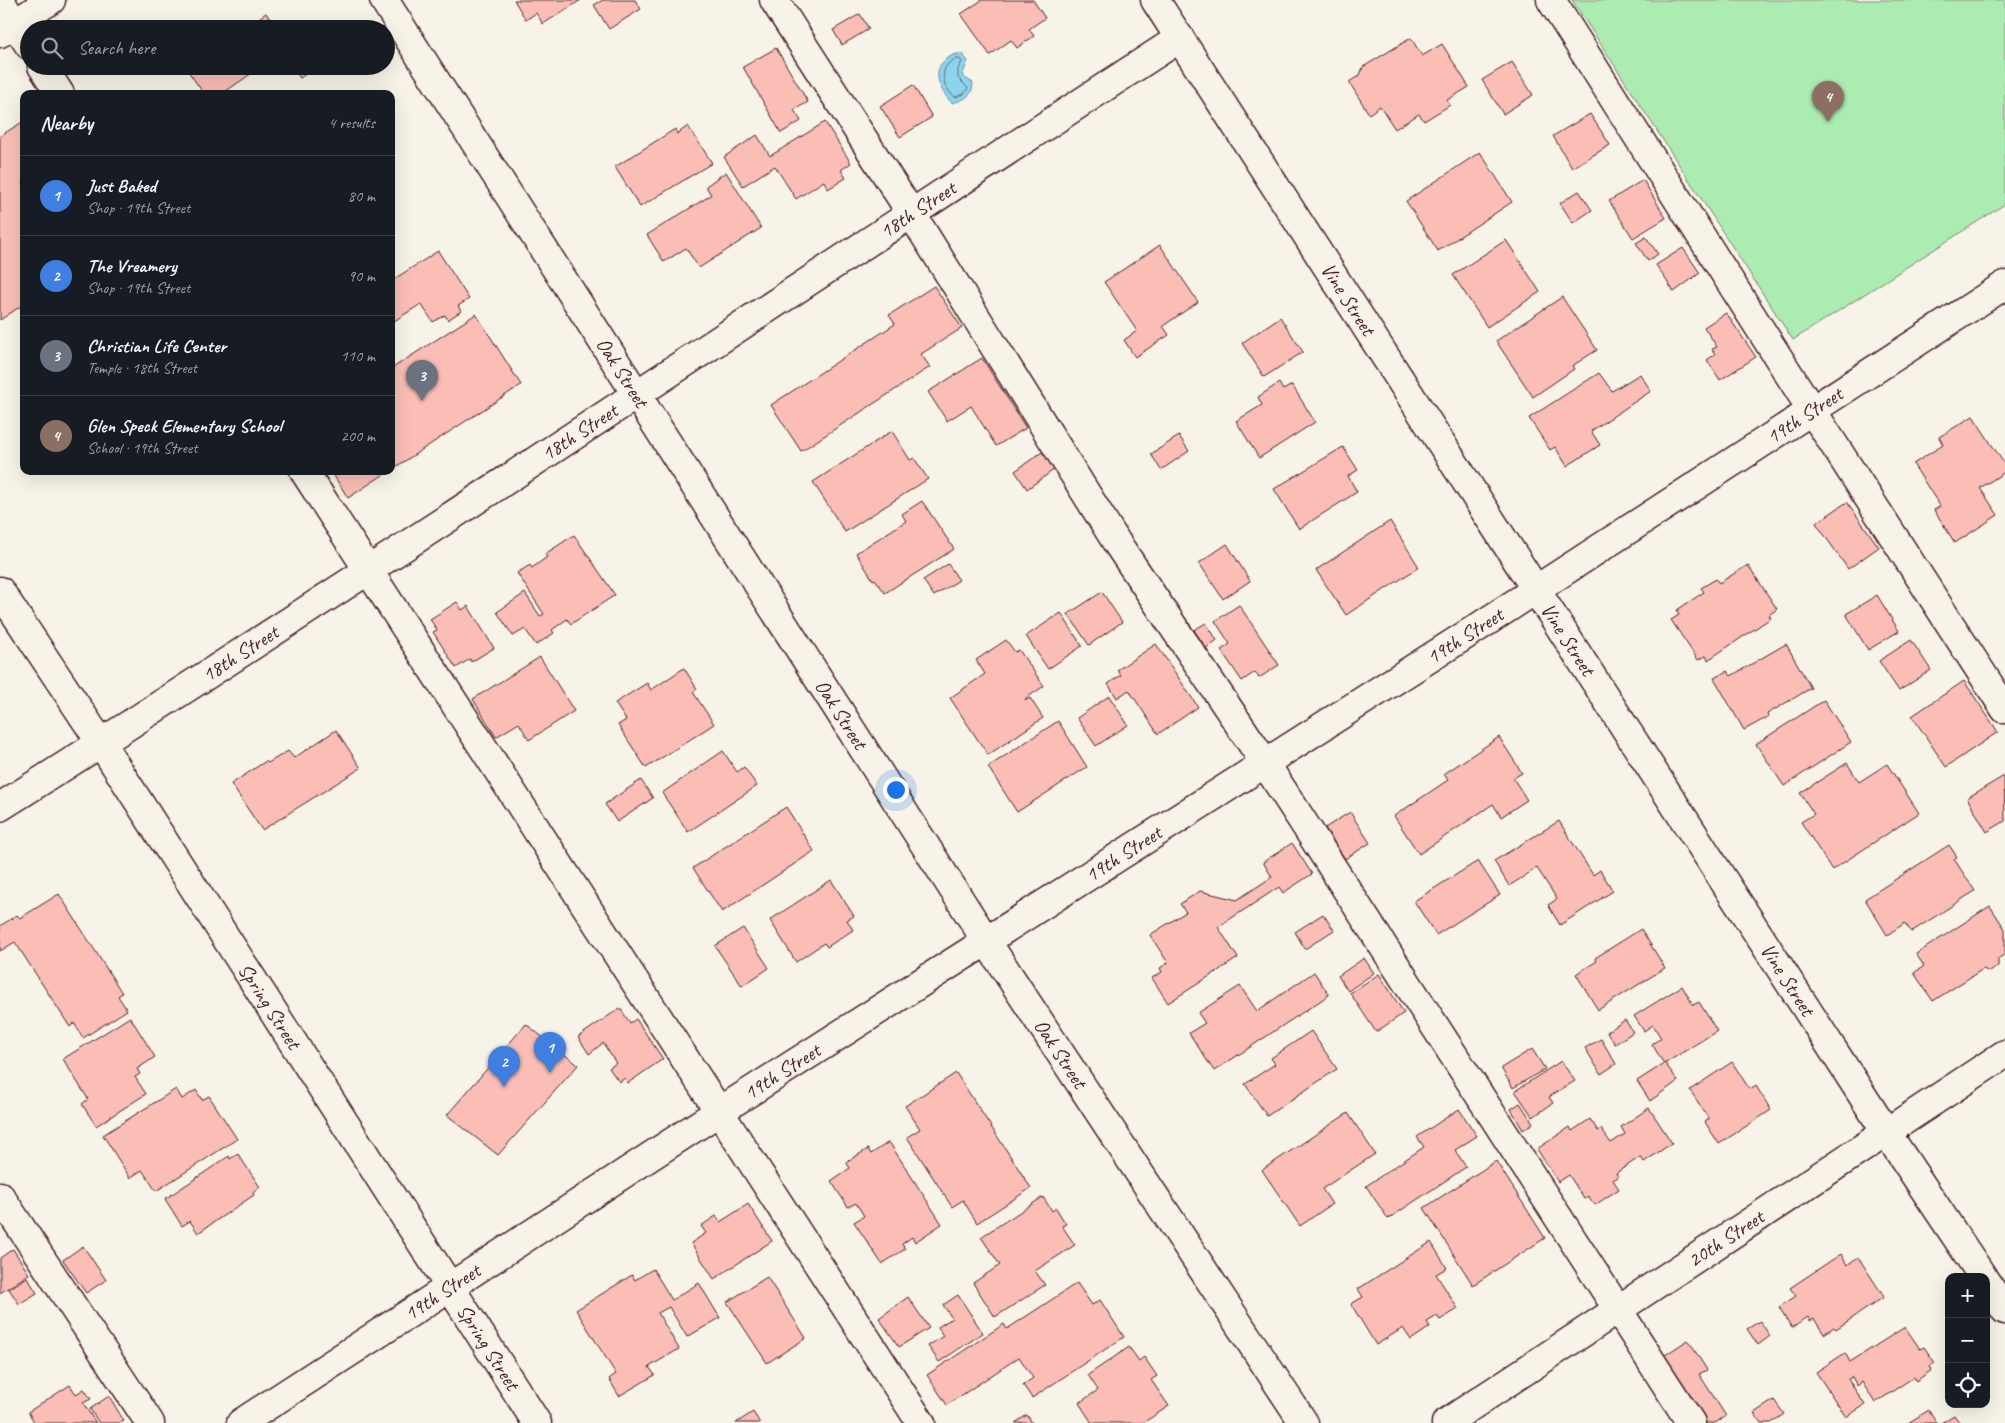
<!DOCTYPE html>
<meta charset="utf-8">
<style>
body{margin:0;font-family:Caveat,sans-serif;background:#242831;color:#f1f3f6}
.controls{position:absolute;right:15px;bottom:15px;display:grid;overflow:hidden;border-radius:10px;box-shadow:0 5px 20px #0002}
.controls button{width:45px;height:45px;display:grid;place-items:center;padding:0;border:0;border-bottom:1px solid #363941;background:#171b24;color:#f1f3f6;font:25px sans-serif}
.you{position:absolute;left:895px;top:789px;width:18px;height:18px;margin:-12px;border:4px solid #fff;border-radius:50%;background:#1a73e8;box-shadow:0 0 0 8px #1a73e833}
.badge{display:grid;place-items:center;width:32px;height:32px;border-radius:50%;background:#d93025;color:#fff;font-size:16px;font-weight:700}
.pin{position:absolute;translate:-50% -41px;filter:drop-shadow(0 1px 2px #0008)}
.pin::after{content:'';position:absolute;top:26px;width:18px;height:15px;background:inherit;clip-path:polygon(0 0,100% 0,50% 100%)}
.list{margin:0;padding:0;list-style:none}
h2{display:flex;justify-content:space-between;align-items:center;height:65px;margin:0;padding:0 20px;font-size:21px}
h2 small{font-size:16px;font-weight:400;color:#9ea1a6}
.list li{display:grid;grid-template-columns:32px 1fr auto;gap:15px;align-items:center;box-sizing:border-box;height:80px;padding:0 20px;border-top:1px solid #363941}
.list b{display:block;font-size:19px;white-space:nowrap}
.list p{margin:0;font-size:16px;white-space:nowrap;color:#9ea1a6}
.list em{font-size:16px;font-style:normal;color:#9ea1a6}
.icon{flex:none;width:28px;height:28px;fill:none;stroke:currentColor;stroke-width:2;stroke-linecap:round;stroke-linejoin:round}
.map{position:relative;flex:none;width:2005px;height:1423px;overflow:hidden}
.search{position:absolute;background:#171b24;box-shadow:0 5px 20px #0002;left:20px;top:20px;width:375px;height:55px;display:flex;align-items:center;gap:12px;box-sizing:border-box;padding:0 18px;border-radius:28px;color:#9ea1a6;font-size:19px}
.panel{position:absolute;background:#171b24;box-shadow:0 5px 20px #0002;left:20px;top:90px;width:375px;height:385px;border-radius:10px}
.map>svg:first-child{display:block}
.green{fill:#acebb2;stroke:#7b856e}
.water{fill:#8cd4ed;stroke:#728c9f}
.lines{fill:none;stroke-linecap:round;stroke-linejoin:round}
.shore{stroke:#646779;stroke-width:1}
.building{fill:#fabeb6;stroke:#4a1f2b}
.minor-casing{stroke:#4a1f2b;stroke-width:31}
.major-casing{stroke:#4a1f2b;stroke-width:31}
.minor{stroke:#f7f3e8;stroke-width:28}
.major{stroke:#f7f3e8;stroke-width:28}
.labels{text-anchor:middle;stroke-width:4;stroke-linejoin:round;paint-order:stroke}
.street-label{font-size:21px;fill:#4a1f2b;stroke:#f7f3e8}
</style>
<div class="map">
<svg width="2005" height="1423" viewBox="0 0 2005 1423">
<rect width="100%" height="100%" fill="#f7f3e8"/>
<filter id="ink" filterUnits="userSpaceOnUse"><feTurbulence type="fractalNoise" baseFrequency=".02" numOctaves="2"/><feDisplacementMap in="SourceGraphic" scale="10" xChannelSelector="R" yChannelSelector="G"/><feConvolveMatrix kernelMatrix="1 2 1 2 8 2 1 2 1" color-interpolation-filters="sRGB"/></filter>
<g filter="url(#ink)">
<!-- green -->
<path class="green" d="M1572,0H2005V204L1793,340Z"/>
<!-- water -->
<path class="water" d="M956,54H962L968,61L962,76L973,83C973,96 964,100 952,103C936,87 929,63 956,54Z"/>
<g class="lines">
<!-- shore -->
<path class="shore" d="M956,59H960L962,62L958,69V78L968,88L964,94L955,97C941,87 938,65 956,59Z"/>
</g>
<!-- building -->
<g class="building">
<path d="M514,0H581L543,24L536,13L526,20Z"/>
<path d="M603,0H635L641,9L609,29L594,5Z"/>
<path d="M982,0H1033L1045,18L1029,29L1034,36L1017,48L1011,40L990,55L961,14Z"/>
<path d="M266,13L277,29H243Z"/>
<path d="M860,14L869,29L842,45L833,30Z"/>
<path d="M1411,38L1422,56L1442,44L1469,87L1447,100L1450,105L1424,121L1419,114L1395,129L1380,106L1369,114L1349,82L1360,75L1363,67Z"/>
<path d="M776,48L808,102L794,110L801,121L781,133L743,67Z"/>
<path d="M1512,62L1533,95L1503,114L1482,80Z"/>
<path d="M189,66H262L222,94H204L186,68Z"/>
<path d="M291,66H317L300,78Z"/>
<path d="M913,85L932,117L900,137L880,106Z"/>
<path d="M1590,114L1610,145L1572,168L1553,136Z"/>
<path d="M24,121V304L0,320V136Z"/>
<path d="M825,122L851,163L841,170L846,178L828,189L824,181L796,199L775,166L743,186L724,157L757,135L770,156Z"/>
<path d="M688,126L712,163L640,207L615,167L675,129L677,134Z"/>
<path d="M1480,152L1512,202L1438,251L1406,201Z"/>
<path d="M726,172L761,228L699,268L686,248L664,262L647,235L711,195L706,186Z"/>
<path d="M1643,180L1666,218L1633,238L1609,201Z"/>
<path d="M1579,191L1592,210L1573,223L1560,203Z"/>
<path d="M1646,237L1658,254L1648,261L1636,243Z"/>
<path d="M1506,240L1540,292L1487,327L1453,275Z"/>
<path d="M1160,245L1198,302L1163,326L1169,335L1135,357L1124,340L1137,331L1104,282Z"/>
<path d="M1683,248L1700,273L1674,292L1656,265Z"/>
<path d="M438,251L469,299L458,306L461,311L448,320L445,315L433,322L421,304L391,323V281Z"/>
<path d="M934,286L962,328L921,354L930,367L801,451L771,405L895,324L889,315Z"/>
<path d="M1562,297L1597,350L1572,366L1574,369L1533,397L1496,341Z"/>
<path d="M1726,313L1756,357L1720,380L1707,360L1715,354L1712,349L1717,347L1704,327Z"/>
<path d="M476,314L521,385L391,470V369Z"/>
<path d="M1280,317L1303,352L1264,377L1242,343Z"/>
<path d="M982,358L1026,428L996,446L971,406L947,421L928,392Z"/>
<path d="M1599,373L1612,391L1640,374L1651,391L1591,431L1600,445L1567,466L1555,447L1550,450L1529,418Z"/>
<path d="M1279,383L1283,390L1292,385L1315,422L1259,458L1236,421L1262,405L1258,397Z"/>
<path d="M1973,416L2005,465V472L1980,488L1998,515L1955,543L1934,510L1940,506L1913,464L1943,445L1939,437Z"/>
<path d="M892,431L910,460L914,458L928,479L845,532L813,482Z"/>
<path d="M1179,436L1189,451L1161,470L1151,454Z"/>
<path d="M1343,447L1358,470L1348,476L1357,492L1299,529L1274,489Z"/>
<path d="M1042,452L1055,469L1027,489L1015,471Z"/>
<path d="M331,471H389L348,498Z"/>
<path d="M922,501L954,549L885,593L875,579L873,580L856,553L906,521L902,514Z"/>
<path d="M1847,502L1879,547L1848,569L1816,523Z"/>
<path d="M1390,521L1419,567L1346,615L1316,570Z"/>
<path d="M574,535L615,595L571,624L567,619L552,630L554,633L536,645L525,629L513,636L497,612L525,593L540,616L544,614L517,573L530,565L532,568L547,557L545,554Z"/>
<path d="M1227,544L1250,581L1223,599L1199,563Z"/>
<path d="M948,564L959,580L934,596L923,580Z"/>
<path d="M1748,565L1777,609L1769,615L1771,618L1708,660L1706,656L1698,660L1671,620L1679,615L1677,610L1704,592L1701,588L1716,579L1719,583Z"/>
<path d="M1102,592L1122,622L1089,645L1068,614Z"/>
<path d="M1877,595L1899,631L1868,650L1846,614Z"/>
<path d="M457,602L462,610L468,606L494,648L471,662L470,659L456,668L433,632L437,630L430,619Z"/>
<path d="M1239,605L1279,665L1259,678L1255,672L1242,681L1221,650L1230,644L1215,621Z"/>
<path d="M1061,613L1082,646L1048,669L1026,636Z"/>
<path d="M1206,623L1217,640L1206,648L1194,630Z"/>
<path d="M1006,640L1015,652L1019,650L1044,686L1025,699L1026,700L1030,698L1043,718L988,755L950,698L985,674L976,660Z"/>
<path d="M1911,640L1931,670L1899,691L1879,661Z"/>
<path d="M1156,644L1198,707L1158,734L1129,690L1117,698L1108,684L1121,675L1117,670Z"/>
<path d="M1786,644L1811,688L1767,714L1768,717L1744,730L1714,678L1727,671L1731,676Z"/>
<path d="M540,657L574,711L529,740L519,723L496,737L473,699Z"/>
<path d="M684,668L697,689L693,692L714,724L646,768L618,725L626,720L615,703L647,683L651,690Z"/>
<path d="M1964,681L1998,732L1946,767L1912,716Z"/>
<path d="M1109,696L1128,725L1096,746L1077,718Z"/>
<path d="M1824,700L1851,742L1784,786L1756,744Z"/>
<path d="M1058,721L1087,767L1017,812L988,767Z"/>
<path d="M336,730L361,768L262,830L231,784L266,761L268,763L288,751L294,758Z"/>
<path d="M1499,737L1522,773L1513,778L1527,800L1501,817L1493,804L1419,854L1394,816L1448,780L1444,774Z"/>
<path d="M723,751L737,772L744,767L757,786L688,832L662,793Z"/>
<path d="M1847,763L1859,782L1887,764L1919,813L1832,870L1801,822L1814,814L1800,793Z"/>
<path d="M2004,776L2005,821L1987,832L1967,798Z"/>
<path d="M641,780L653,798L617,822L605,804Z"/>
<path d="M786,807L814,851L722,912L693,868Z"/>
<path d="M1350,812L1370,843L1345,859L1325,828Z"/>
<path d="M1559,821L1593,875L1600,870L1613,891L1560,925L1548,905L1557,899L1537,868L1509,886L1494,861Z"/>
<path d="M1292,843L1312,874L1283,893L1279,887L1218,927L1238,958L1168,1003L1152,978L1162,972L1160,968L1168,963L1150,935L1186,912L1180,904L1200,891L1237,900L1272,877L1263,862Z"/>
<path d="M1949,845L1957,857L1954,859L1975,891L1911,932L1905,923L1887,935L1865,899Z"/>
<path d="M1478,861L1500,895L1436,935L1414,901Z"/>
<path d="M831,880L854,916L847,920L853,930L827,947L824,943L796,962L770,920Z"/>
<path d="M59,894L122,993L118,996L127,1010L83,1038L74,1023L70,1027L15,942L0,951V926L17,915L20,918Z"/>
<path d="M1990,906L2005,929V954L1998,959V966L1990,972L1983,969L1933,1001L1914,973L1924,966L1916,954Z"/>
<path d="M1323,914L1334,930L1305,949L1295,932Z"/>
<path d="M743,928L769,968L742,986L715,946Z"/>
<path d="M1641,929L1665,968L1598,1010L1576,974L1597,961L1595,958Z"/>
<path d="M1364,958L1374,973L1348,991L1338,976Z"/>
<path d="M1314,972L1329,995L1214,1071L1189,1033L1205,1023L1198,1013L1240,986L1257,1011Z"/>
<path d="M1379,974L1404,1013L1376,1032L1350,993Z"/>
<path d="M1682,986L1693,1005L1699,1002L1717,1031L1664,1064L1652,1044L1661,1038L1653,1025L1644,1031L1634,1016Z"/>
<path d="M620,1008L630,1023L636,1019L663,1059L628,1083L625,1078L619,1082L609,1068L616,1063L603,1043L589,1054L578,1037Z"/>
<path d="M130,1017L155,1057L137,1069L140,1074L135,1077L146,1094L96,1126L82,1104L88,1099L63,1059Z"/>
<path d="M1625,1020L1633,1032L1615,1044L1607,1032Z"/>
<path d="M526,1024L578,1065L498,1155L447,1115Z"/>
<path d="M1311,1031L1337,1069L1267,1116L1245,1084L1275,1064L1271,1058Z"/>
<path d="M1601,1039L1616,1064L1601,1074L1585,1048Z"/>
<path d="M1532,1049L1545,1069L1513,1088L1501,1068Z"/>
<path d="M1561,1061L1575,1081L1549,1097L1553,1103L1533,1117L1515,1091Z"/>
<path d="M1732,1062L1750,1090L1756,1086L1771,1110L1719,1144L1705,1122L1709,1119L1690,1090Z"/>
<path d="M1665,1063L1678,1081L1650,1101L1637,1081Z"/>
<path d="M956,1073L1031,1188L977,1223L963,1200L952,1207L907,1137L920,1129L905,1106Z"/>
<path d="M176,1089L182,1099L196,1090L202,1100L209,1096L237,1139L156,1191L142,1170L130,1178L103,1135Z"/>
<path d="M1520,1103L1533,1123L1523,1130L1511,1109Z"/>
<path d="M1649,1108L1672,1143L1644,1162L1640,1157L1616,1173L1618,1177L1613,1180L1619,1189L1595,1205L1588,1196L1584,1199L1569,1175L1558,1182L1537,1149L1570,1127L1572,1131L1590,1119L1598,1131L1601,1129L1611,1143L1625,1134L1621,1127Z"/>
<path d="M1459,1109L1477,1136L1455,1150L1466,1167L1388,1219L1366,1186L1424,1147L1417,1137Z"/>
<path d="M1348,1113L1375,1154L1322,1189L1332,1204L1300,1226L1262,1170Z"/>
<path d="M889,1142L942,1224L915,1242L912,1237L902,1244L905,1249L882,1264L854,1222L864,1216L856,1203L848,1207L831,1181L850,1168L846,1162L868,1149L871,1154Z"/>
<path d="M238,1154L260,1187L253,1193L254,1195L198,1233L190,1221L182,1226L165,1199L229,1156L230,1159Z"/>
<path d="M1496,1161L1545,1238L1473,1285L1424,1208Z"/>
<path d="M1043,1197L1052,1211L1056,1208L1066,1224L1062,1226L1075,1245L1035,1271L1045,1285L995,1317L973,1283L1000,1265L981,1237Z"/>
<path d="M748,1204L772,1241L714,1279L691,1243L706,1233L701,1226L716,1216L720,1222Z"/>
<path d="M1431,1242L1447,1268L1436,1274L1458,1309L1440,1320L1437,1316L1427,1322L1430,1327L1411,1340L1403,1328L1376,1345L1351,1304L1363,1297L1358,1289Z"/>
<path d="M83,1246L106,1280L86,1293L63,1260Z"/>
<path d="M13,1249L29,1274L0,1293V1258Z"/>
<path d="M1841,1254L1847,1265L1858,1257L1884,1297L1836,1329L1834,1327L1824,1334L1814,1319L1810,1321L1808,1317L1792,1328L1779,1307L1796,1296L1790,1288Z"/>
<path d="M653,1269L672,1300L699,1283L720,1318L687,1337L669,1307L658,1313L679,1349L649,1367L655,1375L619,1396L609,1379L616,1374L576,1310L632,1275L635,1280Z"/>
<path d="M27,1277L37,1293L19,1304L9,1289Z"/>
<path d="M767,1277L806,1338L767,1363L727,1302Z"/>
<path d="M1077,1283L1092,1305L1100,1300L1124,1337L1032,1398L1023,1385L1033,1378L1019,1357L947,1405L927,1375L1004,1324L1007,1329Z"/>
<path d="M958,1295L983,1333L939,1362L928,1346L943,1336L938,1327L952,1318L943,1305Z"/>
<path d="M908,1297L929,1328L899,1347L879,1318Z"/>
<path d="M1760,1321L1770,1336L1758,1345L1747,1329Z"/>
<path d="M1905,1327L1920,1349L1924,1347L1935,1363L1930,1366L1932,1370L1916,1381L1914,1377L1875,1403L1862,1382L1857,1386L1852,1377L1848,1379L1865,1405L1846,1417L1816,1372L1845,1353L1850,1362Z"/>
<path d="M1688,1340L1707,1370L1699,1374L1726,1416L1715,1423H1705L1662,1357Z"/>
<path d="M1129,1347L1139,1361L1144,1357L1157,1376L1151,1380L1169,1406L1143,1423H1092L1079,1403L1098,1390L1088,1375Z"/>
<path d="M70,1385L76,1394L84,1389L91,1399L83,1403L96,1423H35L28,1412Z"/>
<path d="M109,1396L124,1421L120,1423H99L90,1409Z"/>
<path d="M1774,1400L1784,1414L1771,1423H1761L1754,1413Z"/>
<path d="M1929,1410L1937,1423H1908Z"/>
<path d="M753,1412L760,1423H736Z"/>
<path d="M1027,1415L1032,1423H1015Z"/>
<path d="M1954,1415L1960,1423H1941Z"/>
</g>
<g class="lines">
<!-- minor casing -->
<g class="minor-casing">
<g id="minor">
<path id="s1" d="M384,0L987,942L1304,1423"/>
<path d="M774,0L911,213L1117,543L1265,763L1691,1423"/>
<path id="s2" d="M1155,0L1886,1132L1983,1277"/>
<path d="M1551,0L1811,409L2005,709"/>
<path d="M0,1L29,45"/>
<path d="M0,33L51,0"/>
<path d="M42,66L60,94"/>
<path d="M304,471L921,1423"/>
<path id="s3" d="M0,807C397,556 786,294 1180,38"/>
<path d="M0,1196L150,1423"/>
<path d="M1986,1282L2005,1310"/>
<path id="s4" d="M241,1423L720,1111L1480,626L2005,285"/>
<path id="s5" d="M1446,1423L2005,1054"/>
</g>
</g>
<!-- major casing -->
<g class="major-casing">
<g id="major">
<path id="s6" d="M0,591L101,743L537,1423"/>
</g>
</g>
<!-- minor -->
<use href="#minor" class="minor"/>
<!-- major -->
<use href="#major" class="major"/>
</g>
</g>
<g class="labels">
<!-- street labels -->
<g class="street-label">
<text dy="7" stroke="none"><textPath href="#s3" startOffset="1095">18th Street</textPath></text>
<text dy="7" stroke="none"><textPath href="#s2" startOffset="356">Vine Street</textPath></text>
<text dy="7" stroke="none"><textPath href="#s1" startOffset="442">Oak Street</textPath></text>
<text dy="7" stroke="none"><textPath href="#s4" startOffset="1860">19th Street</textPath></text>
<text dy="7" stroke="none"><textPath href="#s3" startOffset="690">18th Street</textPath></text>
<text dy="7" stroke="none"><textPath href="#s4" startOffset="1455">19th Street</textPath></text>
<text dy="7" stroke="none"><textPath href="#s2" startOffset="761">Vine Street</textPath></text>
<text dy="7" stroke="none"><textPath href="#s3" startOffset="285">18th Street</textPath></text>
<text dy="7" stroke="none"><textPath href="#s1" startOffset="848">Oak Street</textPath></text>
<text dy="7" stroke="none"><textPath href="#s4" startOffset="1050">19th Street</textPath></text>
<text dy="7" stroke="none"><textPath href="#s2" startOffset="1166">Vine Street</textPath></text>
<text dy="7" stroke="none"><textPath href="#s6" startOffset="495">Spring Street</textPath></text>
<text dy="7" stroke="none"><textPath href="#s1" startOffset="1252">Oak Street</textPath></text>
<text dy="7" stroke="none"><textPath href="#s4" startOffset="645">19th Street</textPath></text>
<text dy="7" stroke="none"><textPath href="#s5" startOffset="335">20th Street</textPath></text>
<text dy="7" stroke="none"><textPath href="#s4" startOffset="240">19th Street</textPath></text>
<text dy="7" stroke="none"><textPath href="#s6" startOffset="900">Spring Street</textPath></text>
</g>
</g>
</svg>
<div class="controls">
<button>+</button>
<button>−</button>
<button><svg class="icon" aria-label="locate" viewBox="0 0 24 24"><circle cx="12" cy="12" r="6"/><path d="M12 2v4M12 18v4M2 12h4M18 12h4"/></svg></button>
</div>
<div class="you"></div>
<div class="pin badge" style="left:550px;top:1073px;background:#3f7fe0">1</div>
<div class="pin badge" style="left:504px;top:1087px;background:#3f7fe0">2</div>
<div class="pin badge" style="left:422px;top:401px;background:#6b7280">3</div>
<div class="pin badge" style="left:1828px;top:122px;background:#8d6e63">4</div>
<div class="search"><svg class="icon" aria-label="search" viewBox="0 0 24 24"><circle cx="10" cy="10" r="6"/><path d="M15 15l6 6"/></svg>Search here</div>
<section class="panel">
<h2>Nearby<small>4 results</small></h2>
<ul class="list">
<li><span class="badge" style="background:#3f7fe0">1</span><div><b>Just Baked</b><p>Shop · 19th Street</p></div><em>80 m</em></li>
<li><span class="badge" style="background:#3f7fe0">2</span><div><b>The Vreamery</b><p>Shop · 19th Street</p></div><em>90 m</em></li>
<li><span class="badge" style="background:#6b7280">3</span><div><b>Christian Life Center</b><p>Temple · 18th Street</p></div><em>110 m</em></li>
<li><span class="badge" style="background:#8d6e63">4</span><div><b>Glen Speck Elementary School</b><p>School · 19th Street</p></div><em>200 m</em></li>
</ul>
</section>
</div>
